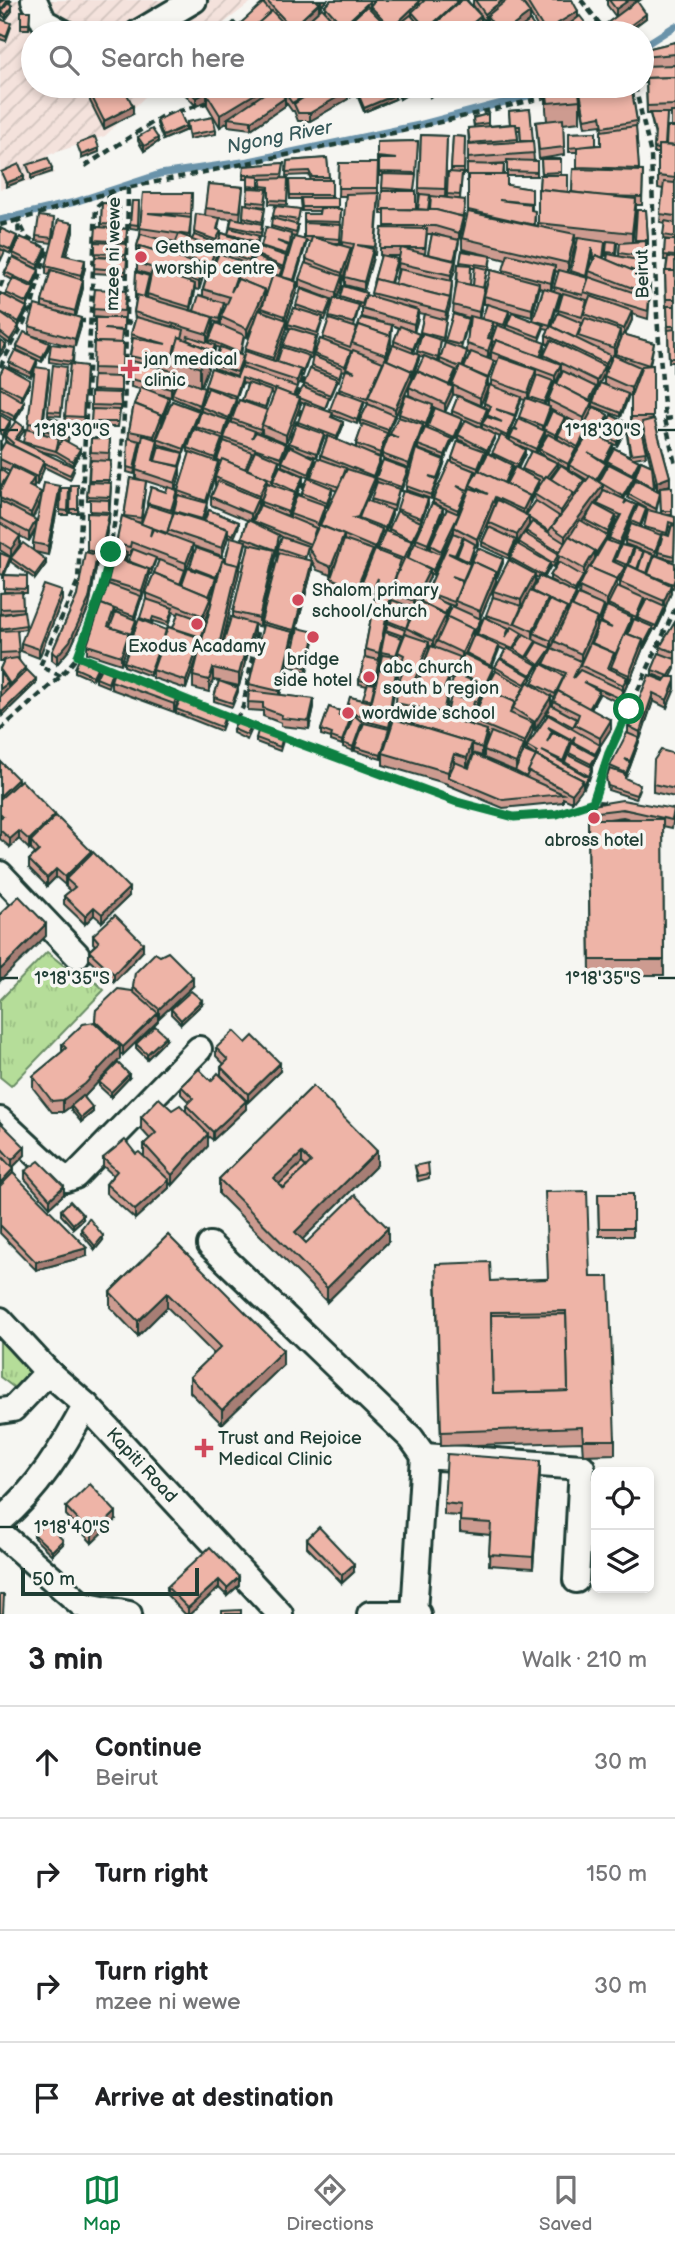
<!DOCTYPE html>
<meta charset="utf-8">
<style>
body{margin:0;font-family:"Balsamiq Sans",sans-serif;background:#f6f6f6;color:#202124}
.controls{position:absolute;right:21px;bottom:21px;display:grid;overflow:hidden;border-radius:10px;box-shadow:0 4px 10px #0003}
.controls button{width:63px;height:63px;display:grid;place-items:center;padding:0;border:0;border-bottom:2px solid #e0e0e0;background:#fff;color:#202124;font:35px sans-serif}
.scale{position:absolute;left:21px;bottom:18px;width:178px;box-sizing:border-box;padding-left:7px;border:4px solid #1f3d34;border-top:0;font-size:19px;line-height:24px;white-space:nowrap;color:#1f3d34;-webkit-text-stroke:5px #f6f6f2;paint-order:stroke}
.stop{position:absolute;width:21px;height:21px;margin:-16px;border:5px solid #0b8043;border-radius:50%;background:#fff}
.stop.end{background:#0b8043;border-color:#fff;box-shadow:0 2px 7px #0008}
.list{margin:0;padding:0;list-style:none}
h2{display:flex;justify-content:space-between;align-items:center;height:91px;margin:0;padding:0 28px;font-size:30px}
h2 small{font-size:23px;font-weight:400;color:#757577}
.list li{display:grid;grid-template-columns:46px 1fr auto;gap:21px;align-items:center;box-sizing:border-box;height:112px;padding:0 28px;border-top:2px solid #e0e0e0}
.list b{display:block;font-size:26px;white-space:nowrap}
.list p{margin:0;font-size:23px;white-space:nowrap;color:#757577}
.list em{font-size:23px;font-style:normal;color:#757577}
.icon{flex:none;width:38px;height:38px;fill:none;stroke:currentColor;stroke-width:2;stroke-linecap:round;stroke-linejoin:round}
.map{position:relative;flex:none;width:675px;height:1614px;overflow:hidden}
.search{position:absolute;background:#fff;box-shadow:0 4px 10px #0003;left:21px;right:21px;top:21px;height:77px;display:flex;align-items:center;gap:18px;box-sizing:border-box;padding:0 24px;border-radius:38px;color:#757577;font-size:26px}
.sheet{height:539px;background:#fff}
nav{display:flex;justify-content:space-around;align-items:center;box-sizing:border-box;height:98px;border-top:2px solid #e0e0e0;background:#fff;font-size:19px;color:#757577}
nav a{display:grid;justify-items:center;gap:4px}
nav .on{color:#0b8043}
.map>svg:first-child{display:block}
.industrial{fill:url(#industrial-furrows)}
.grass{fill:url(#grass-tufts);stroke:#6a8d66;stroke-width:2}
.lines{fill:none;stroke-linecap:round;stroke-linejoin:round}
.stream{stroke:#6b93aa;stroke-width:7}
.minor-casing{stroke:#1f3d34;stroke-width:30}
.path{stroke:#1f3d34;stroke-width:4.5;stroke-dasharray:7 5;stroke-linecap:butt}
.minor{stroke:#f6f6f2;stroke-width:24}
.wall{fill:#cd9b90;stroke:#1f3d34;stroke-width:2;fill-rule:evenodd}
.shaded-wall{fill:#a77e75;stroke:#1f3d34;stroke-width:2}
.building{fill:#eeb4a7;stroke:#1f3d34;stroke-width:2;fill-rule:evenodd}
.route{stroke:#0b8043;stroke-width:9}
.ticks{fill:none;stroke:#1f3d34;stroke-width:2.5}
.poi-dot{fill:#d1495b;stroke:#f6f6f2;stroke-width:2.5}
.labels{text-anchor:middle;stroke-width:7;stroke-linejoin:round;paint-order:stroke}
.poi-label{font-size:18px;fill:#1f3d34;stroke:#f6f6f2;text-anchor:start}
.street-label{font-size:18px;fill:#1f3d34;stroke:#f6f6f2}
.water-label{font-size:19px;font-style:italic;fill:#385a5b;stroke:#f6f6f2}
.ticks-label{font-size:18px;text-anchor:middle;fill:#1f3d34;stroke:#f6f6f2;stroke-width:7;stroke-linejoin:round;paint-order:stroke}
</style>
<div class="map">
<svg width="675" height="1614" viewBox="0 0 675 1614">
<defs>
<pattern id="industrial-furrows" width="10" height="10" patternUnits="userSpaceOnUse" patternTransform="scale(1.75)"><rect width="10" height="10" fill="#f4e2dc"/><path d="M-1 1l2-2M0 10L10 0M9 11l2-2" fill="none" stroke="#d1c3bd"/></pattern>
<pattern id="grass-tufts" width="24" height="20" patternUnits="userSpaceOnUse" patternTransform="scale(1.75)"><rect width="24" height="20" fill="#b5dd99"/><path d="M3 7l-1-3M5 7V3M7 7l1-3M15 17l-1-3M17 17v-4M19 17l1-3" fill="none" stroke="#9bbf84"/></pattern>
</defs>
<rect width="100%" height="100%" fill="#f6f6f2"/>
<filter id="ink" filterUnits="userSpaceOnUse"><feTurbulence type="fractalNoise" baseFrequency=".0143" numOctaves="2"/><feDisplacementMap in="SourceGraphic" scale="14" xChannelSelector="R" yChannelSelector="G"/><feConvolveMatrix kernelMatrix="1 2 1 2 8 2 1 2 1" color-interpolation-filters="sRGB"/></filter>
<g filter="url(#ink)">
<!-- industrial -->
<path class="industrial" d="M0,0H254L211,33H33V86H156L105,136L48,155L54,173L0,189Z"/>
<!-- grass -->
<g class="grass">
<path d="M47,952L68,969L75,963L104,990L11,1086L0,1077V1000Z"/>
<path d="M0,1331L36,1368L16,1389L0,1377Z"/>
</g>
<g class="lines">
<!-- stream -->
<g class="stream">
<path d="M642,47L675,26"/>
<path d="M0,220L75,202L160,174L249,161L419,125L565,86"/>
</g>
<!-- minor casing -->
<g class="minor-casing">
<g id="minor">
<path d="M34,0L44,22L64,33"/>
<path d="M138,33L194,0"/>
<path d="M0,874L77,955"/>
<path d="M0,1120L56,1172L66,1179L75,1176L199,1049"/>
<path d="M210,1245L411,1438L424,1456"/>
<path d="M0,1320L48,1372L86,1405L280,1614"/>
<path d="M0,1411L13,1409L48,1372"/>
<path d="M0,1521C38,1489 63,1448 86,1405"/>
<path d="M0,1533L82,1605L129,1614"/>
<path d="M414,1613L424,1456L582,1467L576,1580"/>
<path d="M370,1614H418"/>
</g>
</g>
<!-- path -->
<g class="path">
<path d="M581,0L607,33"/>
<path d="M635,86L651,155L657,316L665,419L675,464"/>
<path d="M575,90L591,86"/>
<path d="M85,166L161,117L209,102"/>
<path d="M128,188L126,322L140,325"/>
<path d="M0,225L18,220L19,241"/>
<path d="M0,287L14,252"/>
<path d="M37,311L31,309L47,250L27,238L18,220L117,190L398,132L550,96"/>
<path d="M78,321H101"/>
<path d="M0,367L31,309"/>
<path d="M665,419L675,418"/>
<path d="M284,470L280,468L303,407L296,401L304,378L298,376"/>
<path d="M296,499L306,480L299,476"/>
<path d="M78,656C124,544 124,440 126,322L120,321"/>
<path d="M61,676L40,666L78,581L96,207L113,193"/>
<path d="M222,714L457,802L514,817L557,814L593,802L610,803"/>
<path d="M236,720L243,707L257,632L280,545"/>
<path d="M0,730L61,676L78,656L119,674"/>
<path d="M593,802L609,753L675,609"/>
</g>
<!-- minor -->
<use href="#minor" class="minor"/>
</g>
<!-- wall -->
<g class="wall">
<path d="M0,0H11L10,2L12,11L6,19L2,15V12L0,15L2,20L11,27L6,41L0,39Z"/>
<path d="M264,0H327L321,6L319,4V10L325,11V6L331,0H467L480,15L473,5V0H520L528,10L521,0H572L578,17L593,33H541L530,14V21L538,33H297V31L296,33H247L241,27V23L264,5ZM481,16L485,22L477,27L481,24Z"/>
<path d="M607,0H640L637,2L646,18L626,33H610L606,28V24L616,17L607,5Z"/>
<path d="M21,11H30L29,29H21Z"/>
<path d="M675,42V401H673V362H669L667,307H666L665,271H666L667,260H664L665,240H671L663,239L665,223L660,222L663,189L658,188V153H654L655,136L650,114H647L646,83H642V50ZM667,114H671V127L665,145Z"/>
<path d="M182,86H364L358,91L395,99L364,112L357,95V92L351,97L348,94V99L310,121H298L294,111H292L285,101V106L251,129L228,126V122L220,127L207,105V101L196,106L182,91Z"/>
<path d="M392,86H418V88L400,99Z"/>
<path d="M421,86H445L430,97Z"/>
<path d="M546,86L580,100V122L563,124L564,155L539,159L536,122L547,121L546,109Z"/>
<path d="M604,86H631L637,121L636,129L639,171H643L642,205H636L632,242H635L637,210H646L648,240V244H646L647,266L644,281L641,280L638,291L650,285V293L648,319L632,314V320L625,335L654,343L650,365H653V419H654L670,477V485L664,487H672V515H667L675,517L674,560L658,556V552L662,536L661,535V539L655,555L675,563V582L673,588L671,587V593L665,607V611L656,630L653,629V631L644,648H643L629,683L627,682V685L619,703L599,693L591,710L611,720V729L600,746V749L592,767V771L589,780L588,779L584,788L583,787L572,802L563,798V802L503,808L448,785V784L383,765V753L394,719L396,720L397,688H399L398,673L402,662L398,660V653L396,657L397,662L396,680L390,716L391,717V721L389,733L381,759L355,751V747L363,724H362L353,751L343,747V743L353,718L351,717V721L342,745L331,741V738L321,735V730L329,707L340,711V714V713L346,714L350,697L363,700L367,686L359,684V680L365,657V649L376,591L389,595V593L377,588V584L373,594L361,589V585L375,552L373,551V555L356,594L331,582V578L343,544L331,575L317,570L309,556L310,548L308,547L305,560L312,561V570L294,638H293L280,695L314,699V707L309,729L281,726V723L263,716V711L248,710L249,684L262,630L261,622L279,553L291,556L278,552V548L282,537L279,535L276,554H275L259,626L254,625V632L246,660H245L239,686L222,682L238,688V692L232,707L214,701V697L219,681L213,680L209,692L193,688V676L205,631L201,641V646L186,689L153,678V670L159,653L158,652V655L150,676L124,666V662L132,643V638L140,620L146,600V593L159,561L156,559L151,574H149V577L142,599H141L135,620H136V624L130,640L129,639L121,664L87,653V645L101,604L108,584V585L122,516L124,517L130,478L144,481L136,478V470L141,442L138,441H140V446L134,474L127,472L129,431L134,404L140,389L131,387L132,365H130V356L132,342L131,334L135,320L134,312L136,300H135V296L136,272L149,276L145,297L147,298L151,275L137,271V263L139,251H137V246L140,235L143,193H192L190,239L192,240L194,236L196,214L205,215L208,184L243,187L240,220H243L244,204L247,205L248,190V179H243L244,166L284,163L282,179L288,178L287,205L269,204V191H267L265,207L258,206L265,208L261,237H259L257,246L256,245V249L249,265L251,266V263L255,256L257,257L259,247L261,248L266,227L271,229L275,206L300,209L297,224L298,225V229L296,237L291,236L290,249L286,258L283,271H282L280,277H282L294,237L304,240V214H319L320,211H302L301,199H290L289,180H311L309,175L286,176L287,161L327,158L329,180H332V198H338V209H341L340,243H334L342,245L346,196H338L339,163H378V193H379V201L375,255H373L364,290L345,285V277L348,265L337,299L340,300L343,286L366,293L362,308L359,307L354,327L357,328V330L361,318L384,323L362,317V309L366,295L371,297L374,280L381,256H380V248L382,228H385V214H381L383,176H379V161H377V142L418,141L414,191H416V209H418L421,135L447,136L445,197H440L447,198L448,172H451L453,136L465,137L464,174L462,173L460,199H454L465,200L463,225L459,241L455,263V269L451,281L452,286L450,306L446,320L443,342L441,341L438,362L434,360L440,363V359L445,343L453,314L468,319V323L461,349L467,351L469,318L453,313L458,264L460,265L462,251L491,256L462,249V238L468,214V181H467V164H468V145H469L468,128H474L473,118L488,114V126L510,124L509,111L530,109L534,161H537V176H507V185L532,189V211H535V225L538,226V189H539L540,175H542L541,159H561V175H568V192H572L573,169H577V152H569V133L596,132V145H601L602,131L601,125L585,127L580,100V92ZM517,130H520L521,141L518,142ZM507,163V175H504V165L490,164ZM259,179H279H262L261,189H259ZM430,197H431L430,210H429ZM220,218L231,219L228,235L222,233L221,234V231L218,229ZM427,234H435L445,237L432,234L428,254H425ZM575,238L578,239L571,274L568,273L575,245ZM159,239L176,242L172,251V256H171L173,243ZM306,242H311L306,259V263L299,279V287L334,300L329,319L323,337V340L320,339L313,356L311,369L304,384V387L297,397L295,396L301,375L303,376L309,358H311L323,319L325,320L331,304V300L301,289L296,308H294L288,324V328L292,329L290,328L277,362L275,361L287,328V320L297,290V282L295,281ZM605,242H607L606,256L608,257L607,260L604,258ZM617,243H620L619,256H616ZM592,253L593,261L589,271L588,280V278H587ZM216,254L218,255L213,267H212ZM385,256H400L395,284L391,283L397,264V259ZM491,256L506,260L503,273L491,270L484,296V288L487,270H489ZM471,268H475L473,286L470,285ZM555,271L559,272L554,291L551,290ZM204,272L208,273L203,289V296L199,295L194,311L191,310L195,289L199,290ZM539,288L543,289L533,321L512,313L507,325V329L510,330L505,328L509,315V311L506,310L532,317ZM559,293L562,294L558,313L552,327L551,326L560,297V293ZM484,296V304H487L482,319L479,318ZM265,298L262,311L259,310ZM224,304L227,305L221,317V325L216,323L209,340V343L201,341L207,343L213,325V321L219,323ZM258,313L245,349L243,359V356L241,355L244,336L247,337ZM418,313L424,314L420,332V336L421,337L417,354L413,353L419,338V334L414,332L418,318ZM392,325L399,328L394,341V346L387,358L391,344ZM493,326L496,327L492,339L490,338ZM544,328L549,329L546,335V343L549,344L544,355V358L542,357L545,347V343L539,341ZM492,345L494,346L491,352V360L498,362L491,380V386L490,385L484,403V407L458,396L452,411V415L466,421L458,435V439L468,444L458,441L452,458V462L477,472L475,475V471L450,461L433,499V503L447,509L430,545V549L428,548L443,512V508L432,503L416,539V543H415L408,558H407L412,544L421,526V522L428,504V499L403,491L397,511L389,529V533L386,532L392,514V510H394L399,490L401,491L408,473V469L383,460L376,478L377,482L371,502L367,501L375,483V478H374L380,462V458L370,454L380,457L394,416L395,417L412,379L419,359V356L424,357L409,387V395L415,398L406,395L399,414V417L390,436L389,435L382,454V458L409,468L423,427L426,428L433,407L435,408L428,426V429L425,428L418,445V449L445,459L452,441L454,442L462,423V419L445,412L453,394L480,406L488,387V380L494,365V361L487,358ZM215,346L219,348L214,364V368L237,376L242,363V367H241L237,377L211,368L205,386V390L207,391L201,407V412L196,430L194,429L188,448V452L190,453L178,491V495L180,496L178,495L173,515V513H172L177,494V490L176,489L180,475V467L183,457V453L159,447L155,461L158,444L184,453L199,415V411L172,401L157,440L156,439L169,402V398L159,394L171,397L176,377L178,379L172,394V398L199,409L204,392V388L201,387L208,368V364H209L215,350ZM467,352L470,353L464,368H463ZM346,369V372L339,392L337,391L330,412L325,410L329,399H330L337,380L339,381L342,370L345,371ZM561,371L562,372L548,400V406L545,405L553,383L555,384ZM604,371L606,372L604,376V384L606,386L600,383L593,402V406L621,417L628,395L631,396L632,393L631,396V425H642V430L651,466L641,461L635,477V481L628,494V498L653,512L648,510L644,529L640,528L646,513V509L638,505L634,513L636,505L627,501L626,502V500L624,499L634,481V477H633L639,465V461L634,458L646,456L640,426L626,428L627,423L611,415L602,434V438L599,437L608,419V415L594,407L590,413L592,410V402L591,401L596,391V388L597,389L604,374ZM242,383L247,384L242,401L239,400L232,419V422H230L217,461H216ZM271,393L274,394L267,413V410H265ZM521,399L525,400L515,429H514L510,437V441L507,439L515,421V418ZM368,401V404L360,420V424L363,425L356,444V448L337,440L343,426V422L332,417L333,415L357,424L364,402L367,403ZM300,402L305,404L298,422V425L296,424L289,443V447L282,462V466L309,478L315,462V458L308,454L317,457L324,436L327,437L321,455V459L318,458L311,480L308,478L302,493V496L297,495L290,514V517L283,514L288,516L295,495L303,481V477L280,466L273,481V485L267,483L272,484L279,464V460L281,461L286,448V444L256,432L260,433L262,428V433L286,443L300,406ZM484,407L489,409L487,417L482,424V428L476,425L481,427L487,413V409ZM550,409L562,416L552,411L544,430ZM565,417L584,427V426V428L567,418L558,435V440L556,439L565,421ZM626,429L630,456L614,448L607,461V465H608L599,482H598L606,468V464L604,463L613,448V444L609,442L617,446ZM587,430L590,432L574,457L576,453V450L578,451L587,433ZM487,431L500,437L492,455L488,453L495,439V435ZM545,434L547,435L539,449V453L557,463L531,451L522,471L518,469L525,454V450L516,444L536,453ZM485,453L487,454L479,471L485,455ZM558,463L568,468L569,466V469L587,480L584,483V480L561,465L551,479L549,478L558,467ZM218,465H219L215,477V485H216L211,497V505L247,520L242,540L234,538L239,526V522L209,510L204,521H203L207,508L206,503ZM512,467L514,468L506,484H505ZM652,472L657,490L660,489L661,514L656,513L660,493L654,490ZM146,481L168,488L166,492L151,487L147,503V507L141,524L137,522L141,523ZM332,489L337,491L320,525H319L325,509V506L327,507L332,493ZM466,494H468L459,514H458ZM534,494L535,502L526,515L525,514ZM261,500V505L253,523L251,521V522L258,506V503L259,504ZM495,505L488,522V528L482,542V546L509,559L516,542L529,525V523L531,524L526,531V534L524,533L519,542V546L517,544L510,558V561L509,560L493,591V597L486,618L484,617L477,636L474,634L473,637V634L475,635L481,623L480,618L496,581V578L503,563V559L478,548L470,564L475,546L477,547ZM616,517L619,518L609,538V542L607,541V536L604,534L608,536L616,520ZM631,522L625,540V544L655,555L648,574L653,559V555L644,551L638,570L643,556V552L635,548L629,565L633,552V548L621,545L615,562L614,561ZM669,526L671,527L669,536L667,535ZM454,530V533H453L427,592V595L425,593L410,620L414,609L430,577V573L433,575L441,558V555ZM382,531L385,532L378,551L376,550ZM228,537L231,538L225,562L224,558L196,548L190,568H188L182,585L181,584L185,574V570L193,552V546L222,556ZM246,543L251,545L249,544L233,612V618L231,617L223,646H221ZM131,550L133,551L128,563L126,562L127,555H130ZM558,559V562L550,576V580L556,583L544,578L550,567V565L553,567ZM625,568L626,569L620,582V588L617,586V587V583L625,571ZM219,573L207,624V622L204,621L211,605V596ZM535,576L538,578L532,591H530L535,582ZM580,584L579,595L598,604L578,595L572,607H571L576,597V593ZM391,601H392L388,623L385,632L381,652L382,656L375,688V684ZM442,602L454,606L455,603V607L452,606L446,622V617L449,609V605ZM604,607L606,608L601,624L599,623L604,611ZM173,612L178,614L173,628L168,627L166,632V630L152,624L153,621L168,626ZM632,619L634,620L628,634L626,633ZM597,623L598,624L592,643H590L581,663L597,626ZM429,647L431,648L424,664V668L416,684L429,650ZM499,647L505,650L501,659H500L495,667L496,672L487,688V690L486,689L472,720V726L470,725L474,705L477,706L493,673V668H492ZM460,660L461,661L457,674L455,673ZM537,667L539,669L540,668L532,683V685L529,683ZM454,677L449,692V696L451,697L446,718L444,717L447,703L446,693L449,686V678L453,680ZM551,696L554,698L553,701V706L551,705L547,713V716L527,746L533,729L535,730L551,705ZM413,715L416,716L413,725H412ZM527,747V750L536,756L524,751L523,753V749L525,750ZM484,751V758L515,771V773L474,754L469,768L468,767L472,753L482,756Z"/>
<path d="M90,93L133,114L104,129L90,101Z"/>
<path d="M157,120L186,130L163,140L157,124Z"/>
<path d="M187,122L216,130V134L189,139Z"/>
<path d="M138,137L158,142L144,151L138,141Z"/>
<path d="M132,201H139L138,229L130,228Z"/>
<path d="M102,203L120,204L119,228L127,229L126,259L95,257L96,227H101Z"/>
<path d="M54,222L52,243L36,241V236Z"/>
<path d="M0,228L17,241L11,254L0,249Z"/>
<path d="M73,232L66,256L85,268L82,279L83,288L76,316L81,326L74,347L73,364L86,374L83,425L71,424L68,441L62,440L80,453L73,465L56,455L40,451L74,471L70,480L44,467L37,485L34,484L33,488L41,500L60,494L48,555L35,552L46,564L35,579L11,562V558L33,551V543L36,528L29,541L20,536V544L11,557L0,550V469L8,475L10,472L0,467V440L2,447L9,444L5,440V436L24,431L17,440L23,443L28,430L35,369L31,377L9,367V362L37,364L36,367L49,377L42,433L44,434V430L65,422L70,365L49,362V358L73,347L33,336L49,347L42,362L17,350V346L29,334V326L42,307V302L50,275L46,274V266ZM41,501L36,527L33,518Z"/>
<path d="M13,253H46L38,269L20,261L39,275L33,288L34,292L27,307V311L19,326L15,324L19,331L10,344L0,337V293L6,296V293L13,280L5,276V272L13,257Z"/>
<path d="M95,257L127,259L126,275L94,273Z"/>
<path d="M95,289L126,299L124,334H122L121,343L123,352L121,377V410H120L118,427H91L92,410H91V392H92L93,368L103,318L93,317Z"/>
<path d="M66,371L61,416L48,415V411Z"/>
<path d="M0,374L30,384L22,400L24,406L15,421L0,413Z"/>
<path d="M91,438L110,439L109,461L111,465L109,483L111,487L109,522L101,562L97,561L89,607L70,649L57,664L52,660V652L77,596L87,552V513H90V500H87Z"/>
<path d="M444,464L431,499L406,490V486Z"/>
<path d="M71,485H78V513H70Z"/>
<path d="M61,488H69L68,515H60Z"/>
<path d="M4,575L27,576V593H22L23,611L26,629L17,630L19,660L25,672L36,683L2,716L0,714V669L4,661H0V615L18,612L0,614V593L13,592H4Z"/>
<path d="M62,600L39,658L21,651V643Z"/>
<path d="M675,622V669L671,677L667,708L653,701L630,767L625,777V778L640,789L636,799L608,790L606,778L610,766L628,734V726L649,675L664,681L665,679L652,674V670L660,653V647Z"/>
<path d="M315,636L307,672L290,666V662Z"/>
<path d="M75,668L98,670L93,680L75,672Z"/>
<path d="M112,672L108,687L96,682V678Z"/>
<path d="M111,681L178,701L174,712L111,689Z"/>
<path d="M176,709L225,720L221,731L176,713Z"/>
<path d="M233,729L251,731L247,740L233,733Z"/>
<path d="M256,738L283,741L280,751L256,742Z"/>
<path d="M675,754V797L653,792V784Z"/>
<path d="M0,761L18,782L91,854L129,896L102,922L94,915L85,924L64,904V896L70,891L66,887V884L65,885L56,877L47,886L29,868V860L35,854L31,849V847L29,849L19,839L10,847L0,839Z"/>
<path d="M593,805L674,817L672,828L663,826L664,975H590L588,819L589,813ZM623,817L630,819H609Z"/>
<path d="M93,935L143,951L114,982L89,960V951L95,945L93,943Z"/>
<path d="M135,973L193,986L159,1018L158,1016V1021L123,1055L120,1053V1059L84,1097L93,1112L81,1122L71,1110V1106L76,1102L63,1112H52L33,1088V1076L62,1052V1044L95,1022L96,1010L133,992Z"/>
<path d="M202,1004L181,1024L171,1014V1009Z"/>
<path d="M166,1040L147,1059L136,1048V1044Z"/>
<path d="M246,1043L280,1071L248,1102L221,1075V1067L224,1064L216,1056V1048Z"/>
<path d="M129,1078L111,1097L99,1086V1082Z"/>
<path d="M211,1081L246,1109L213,1140L208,1136V1146L172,1186L169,1182V1188L135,1219L106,1193V1184L113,1175L103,1166V1158L136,1154L144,1156V1144L150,1139L141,1129V1117L172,1110L186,1112V1105L189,1102L181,1094V1086Z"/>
<path d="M313,1086L377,1165L302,1239L306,1243L388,1242L327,1302L219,1194V1179Z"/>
<path d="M0,1122L25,1155L12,1168L0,1155Z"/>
<path d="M0,1156L13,1173L87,1256L36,1270L0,1233Z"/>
<path d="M415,1166L429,1174V1178L418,1181Z"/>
<path d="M25,1171L64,1194L50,1207L25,1179Z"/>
<path d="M598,1194H633V1236H599Z"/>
<path d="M61,1210L83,1219L73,1228L61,1215Z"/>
<path d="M81,1229L103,1240L95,1250L81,1233Z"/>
<path d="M168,1235L283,1365L222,1424L190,1392V1377L214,1354L167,1307L138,1336L110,1307V1292Z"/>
<path d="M590,1277L615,1440V1454L583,1455L582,1442L441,1446L436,1279L491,1281Z"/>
<path d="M540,1472L533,1568L489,1565L490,1535L460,1532V1516L444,1515V1503Z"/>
<path d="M66,1507L116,1520L92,1543L66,1515Z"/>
<path d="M34,1534L63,1544L52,1555L34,1538Z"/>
<path d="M307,1539L354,1572L342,1583L307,1547Z"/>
<path d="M239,1577V1585L227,1596L219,1588L190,1614H185L167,1595V1587Z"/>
</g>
<!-- shaded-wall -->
<g class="shaded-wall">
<path d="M8,0L11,1L0,15V11Z"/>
<path d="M321,0H327L321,6Z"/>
<path d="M459,0H467L428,30V33H427V29Z"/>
<path d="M503,0H513L487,16V21L485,22V14Z"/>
<path d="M629,0H640L616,17V9Z"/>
<path d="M370,1V9L343,33V26Z"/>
<path d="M419,2V10L412,12V17L392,33V28Z"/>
<path d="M319,3V11L295,33H292V28Z"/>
<path d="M12,7V11L6,19V15Z"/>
<path d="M578,11V19L555,33H545V31Z"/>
<path d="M530,13V21L514,33H503Z"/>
<path d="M646,14V18L626,33H620Z"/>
<path d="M481,16V24L470,33H461Z"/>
<path d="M218,86L207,94V101L196,106V98Z"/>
<path d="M268,86H281L270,96L228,118V122L220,127V115Z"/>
<path d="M359,86H364L351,97V93Z"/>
<path d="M416,86H418V88L400,99V95Z"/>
<path d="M434,86H445L430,97V89Z"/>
<path d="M348,91V99L310,121V113Z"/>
<path d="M395,95V99L364,112V108Z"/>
<path d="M285,98V106L251,129V121Z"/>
<path d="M133,106V114L104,129V121Z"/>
<path d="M186,126V130L163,140V136Z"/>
<path d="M158,138V142L144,151V146Z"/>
<path d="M99,148V152L81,159V155Z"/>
<path d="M52,168V172L31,179V175Z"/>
<path d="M24,176V180L6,187V183Z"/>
<path d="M636,199V211L632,245V233Z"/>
<path d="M465,200L463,225L459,241V233L463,217Z"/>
<path d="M73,223V232L64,263V255Z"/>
<path d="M575,234V245L568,274V263Z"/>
<path d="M17,236V241L11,254V250Z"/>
<path d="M306,240V245L294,284V280Z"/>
<path d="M459,240L455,269L451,283V275Z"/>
<path d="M46,248V253L38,269V265Z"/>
<path d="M216,248V256L209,274V266Z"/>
<path d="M351,248V256L342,281V273Z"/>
<path d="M373,249V258L364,290V282Z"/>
<path d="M85,260V268L81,283V275Z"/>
<path d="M204,266V274L199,290V282Z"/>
<path d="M555,266V275L551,291V283Z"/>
<path d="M39,270V275L32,289V285Z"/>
<path d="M641,274V282L635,298V289Z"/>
<path d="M342,276V284L336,301V293Z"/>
<path d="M83,280V288L75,320V311Z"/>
<path d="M452,281L450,306L446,320L443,342L446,312Z"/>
<path d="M297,282V290L285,324V316Z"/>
<path d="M539,283V291L532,317V309Z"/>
<path d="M195,284V292L190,315V307Z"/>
<path d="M34,288V292L27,307V303Z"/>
<path d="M484,288V296L479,320V312Z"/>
<path d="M265,290V298L247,337V329Z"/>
<path d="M560,293V297L550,329V325Z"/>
<path d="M27,307V311L19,326V322Z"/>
<path d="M418,310V318L414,332V324Z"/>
<path d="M632,311V320L624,337V329Z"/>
<path d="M213,317V325L207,343V334Z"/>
<path d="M81,318V326L75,347V339Z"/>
<path d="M287,320V328L273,367V358Z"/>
<path d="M493,322V330L488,346V338Z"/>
<path d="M392,325L390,341L391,336V344L386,363V355Z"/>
<path d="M19,326V331L10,344V340Z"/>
<path d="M620,330V339L614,356V348Z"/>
<path d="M419,334V338L413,353V349Z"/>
<path d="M492,339V347L488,359V351Z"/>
<path d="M49,343V347L42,362V358Z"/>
<path d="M6,344V348L0,356V352Z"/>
<path d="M208,349V368L200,388V368Z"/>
<path d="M419,355V359L412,377V373Z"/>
<path d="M610,355V363L606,372V364Z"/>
<path d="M37,360V364L31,377V373Z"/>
<path d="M494,361V365L488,380V387L480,406V398Z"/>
<path d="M561,364V372L555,384V376Z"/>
<path d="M604,366V374L597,389V381Z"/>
<path d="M640,367V375L631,396V388Z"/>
<path d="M49,369V377L42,433V425Z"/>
<path d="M301,370V378L297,389V381Z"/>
<path d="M456,370V374L449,389V385Z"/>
<path d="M536,370V378L528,401V393Z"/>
<path d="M412,371V379L395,417V409Z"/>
<path d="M176,372V380L171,397V389Z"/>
<path d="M242,378V383L236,399V403L229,422V418Z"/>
<path d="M337,379V383L330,399V395Z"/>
<path d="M30,380V384L22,400V396Z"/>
<path d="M553,381V385L544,406V402Z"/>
<path d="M453,387V395L445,412V404Z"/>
<path d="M628,394V398L621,417V413Z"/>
<path d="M521,397V401L515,418V421L507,440V436L515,418V415Z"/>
<path d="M169,398V402L162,420V423L154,444V436Z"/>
<path d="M300,398V406L286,443V435Z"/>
<path d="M364,401V405L357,424V420Z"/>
<path d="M24,402V406L15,421V417Z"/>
<path d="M592,402V410L584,427V418Z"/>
<path d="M433,405V409L426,428V424Z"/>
<path d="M550,407V411L543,430V426Z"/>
<path d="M487,409V413L481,427V423Z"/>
<path d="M199,411V415L184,453V449Z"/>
<path d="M394,415V419L388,434V430Z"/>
<path d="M608,415V419L599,437V433Z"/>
<path d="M565,417V421L556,439V435Z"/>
<path d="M462,419V423L454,442V438Z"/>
<path d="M10,421V425L2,439V435Z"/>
<path d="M343,422V426L337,441V437Z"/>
<path d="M627,423V427L617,446V442Z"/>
<path d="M423,425V429L409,468V464Z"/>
<path d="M24,427V431L15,443V439Z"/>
<path d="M587,429V433L578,451V447Z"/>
<path d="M545,431V435L536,453V449Z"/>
<path d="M387,433V437L380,457V453Z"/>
<path d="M324,434V438L317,457V453Z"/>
<path d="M495,435V439L487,455V450Z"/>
<path d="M222,439V444L215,463V458Z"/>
<path d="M452,439V443L445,459V455Z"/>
<path d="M158,440V448L153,468V460Z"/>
<path d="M613,444V448L604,465V461Z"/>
<path d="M80,449V453L73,465V461Z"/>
<path d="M576,449V453L568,468V464Z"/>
<path d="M525,450V454L517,470V465Z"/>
<path d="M485,451V455L478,472V468Z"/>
<path d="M315,458V462L309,478V474Z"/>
<path d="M380,458V462L373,480V476Z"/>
<path d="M279,460V464L272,484V480Z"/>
<path d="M444,460V464L431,499V495Z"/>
<path d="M44,461V469L37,485V477Z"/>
<path d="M639,461V465L632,478V474Z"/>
<path d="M218,462V466L206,505V501Z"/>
<path d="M558,463V467L546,483V478Z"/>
<path d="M606,464V468L596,485V481Z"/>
<path d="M512,465V469L503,488V484Z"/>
<path d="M180,467V475L175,491V483Z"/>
<path d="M408,469V473L401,491V487Z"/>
<path d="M303,477V481L296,496V492Z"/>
<path d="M634,477V481L623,500V496Z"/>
<path d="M670,477V485L657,490V482Z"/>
<path d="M34,478V486L29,495V486Z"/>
<path d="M267,478V486L259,504V496Z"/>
<path d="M375,478V483L358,521L354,518Z"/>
<path d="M539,480V484L530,501V497Z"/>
<path d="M603,485V493L565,544V548L560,556V552L565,544V536Z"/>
<path d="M60,486V494L48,555V546Z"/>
<path d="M332,488V493L327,507V503Z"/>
<path d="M41,492V500L31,521V513Z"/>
<path d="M466,492V496L458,514V510Z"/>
<path d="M295,493V497L288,516V512Z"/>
<path d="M573,493V501L561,519V511Z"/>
<path d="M530,496V504L523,519V510Z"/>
<path d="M495,497V505L477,547V539Z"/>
<path d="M258,498V506L251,522V514Z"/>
<path d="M428,499V504L421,522V518Z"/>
<path d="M325,505V509L318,528V524Z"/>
<path d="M636,505V510L619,547V543Z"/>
<path d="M443,508V512L428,549V544Z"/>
<path d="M646,509V513L640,529V525Z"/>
<path d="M392,510V514L385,532V528Z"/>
<path d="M109,514V522L101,562V554Z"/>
<path d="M459,514L454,527V530L441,555V551Z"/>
<path d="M529,516V525L517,543V535Z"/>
<path d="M616,516V520L608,536V532Z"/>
<path d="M36,520V528L29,541V533Z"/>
<path d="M421,522V526L412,544V540Z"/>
<path d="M228,529V537L222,556V548Z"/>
<path d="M382,529V533L375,552V548Z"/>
<path d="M344,535V543L331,575V567Z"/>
<path d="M20,536V544L11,557V549Z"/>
<path d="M607,536V540L596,557V553Z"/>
<path d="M463,537V541L455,559V555Z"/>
<path d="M516,540V544L509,559V555Z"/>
<path d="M246,541L238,577L219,657V645L238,565Z"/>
<path d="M193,544V552L186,571V563Z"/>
<path d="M619,545V549L612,565V561Z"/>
<path d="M275,550V558L259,626V618Z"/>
<path d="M373,550V555L356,594V589Z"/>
<path d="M595,551V559L584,577V569Z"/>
<path d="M441,554V558L433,575V570Z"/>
<path d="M97,555V563L89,607L70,649L57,664V656Z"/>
<path d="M10,557V561L3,579V575Z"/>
<path d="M503,559V563L497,578V574Z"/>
<path d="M46,560V564L35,579V575Z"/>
<path d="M312,561V570L294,638V630Z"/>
<path d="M550,563V567L543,580V576Z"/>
<path d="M625,567V571L617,583V579Z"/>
<path d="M149,569V577L142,599V591Z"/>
<path d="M430,569V577L414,609V601Z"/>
<path d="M496,572V581L480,619V611Z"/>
<path d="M535,574V582L521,609V600Z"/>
<path d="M583,576V580L575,594V590Z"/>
<path d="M617,579V587L607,608V600Z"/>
<path d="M671,585V593L665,608V611L656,630V626L664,609V601Z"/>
<path d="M62,591V600L39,658V649Z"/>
<path d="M391,595V603L379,661V653Z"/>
<path d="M141,596V600L134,620V616Z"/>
<path d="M211,597V605L203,624V616Z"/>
<path d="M644,598V603L636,621V617Z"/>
<path d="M548,599V607L534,633L533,639V631Z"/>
<path d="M449,605V609L446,617V623L433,649V641Z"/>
<path d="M567,608V616L551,649V652L539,669V665L551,648V641Z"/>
<path d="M114,609V617L108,634V626Z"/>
<path d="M632,617V621L615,659V655Z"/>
<path d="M597,618V626L581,662V654Z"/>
<path d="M481,619V623L475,635V630Z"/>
<path d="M136,620V624L130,640V636Z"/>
<path d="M207,622V626L201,641V646L186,689V681Z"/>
<path d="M254,624V632L246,660V652Z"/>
<path d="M653,627V631L644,648V644Z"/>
<path d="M473,629V637L462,661V653Z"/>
<path d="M293,632V641L279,699V691Z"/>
<path d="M315,632V636L307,672V668Z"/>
<path d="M129,633V641L121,664V656Z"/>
<path d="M643,640V648L629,683V675Z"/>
<path d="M429,642V650L412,695V687Z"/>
<path d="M499,646V650L491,670V666Z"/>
<path d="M158,651V655L150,676V672Z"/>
<path d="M245,651V663L239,686V674Z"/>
<path d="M614,653V661L608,676V668Z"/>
<path d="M460,657V662L453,680V676Z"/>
<path d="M537,665V669L531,679V675Z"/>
<path d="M98,666V670L93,680V676Z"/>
<path d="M25,668V673L10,688V684Z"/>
<path d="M213,668V680L209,692V680Z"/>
<path d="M493,668V673L485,689V685Z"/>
<path d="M396,672V680L390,717V709Z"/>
<path d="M449,677V686L444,697V689Z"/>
<path d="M627,677V685L619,703V698L623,690V685Z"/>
<path d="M36,679V683L2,716V712Z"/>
<path d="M675,681V689L667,708V700Z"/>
<path d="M8,683V691L0,697V689Z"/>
<path d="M484,686V690L477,706V702Z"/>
<path d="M599,691V695L588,714V710Z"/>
<path d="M178,693V701L174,712V704Z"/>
<path d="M653,693V701L640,740V732Z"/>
<path d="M447,694V703L443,722V713Z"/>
<path d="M551,697V705L535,730V722Z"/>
<path d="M314,699V707L309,729V721Z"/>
<path d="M351,717V721L342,745V741Z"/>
<path d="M611,720V729L600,746V749L591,768V764L600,745V738Z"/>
<path d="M362,722V727L353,751V747Z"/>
<path d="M533,723V731L525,750V742Z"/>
<path d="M389,729V733L381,759V755Z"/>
<path d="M487,730V738L482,756V748Z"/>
<path d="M639,738V742L626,777V773Z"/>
<path d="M571,741V745L563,765V761Z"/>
<path d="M472,743V755L467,770V758Z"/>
<path d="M523,745V753L516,771V763Z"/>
<path d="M454,754V766L448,777V772Z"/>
<path d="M18,779V787L0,805V796Z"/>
<path d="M583,780V788L572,802V794Z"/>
<path d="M55,815V823L31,841V847L29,849V840Z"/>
<path d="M19,831V839L10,847V839Z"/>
<path d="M91,851V859L66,879V884L65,885V877Z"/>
<path d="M56,869V877L47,886V878Z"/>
<path d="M129,888V896L102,922V914Z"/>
<path d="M94,907V915L85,924V916Z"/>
<path d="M46,924V936L0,981V970Z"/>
<path d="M143,943V951L114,982V974Z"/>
<path d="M193,977V986L159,1018V1009Z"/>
<path d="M202,1000V1004L181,1024V1020Z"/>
<path d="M158,1013V1021L123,1055V1047Z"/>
<path d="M166,1036V1040L147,1059V1054Z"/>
<path d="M120,1047V1059L85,1096L63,1112V1100Z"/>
<path d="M280,1063V1071L248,1102V1094Z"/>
<path d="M129,1074V1078L111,1097V1092Z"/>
<path d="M246,1101V1109L213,1140V1132Z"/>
<path d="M93,1108V1112L81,1122V1118Z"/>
<path d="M208,1134V1146L172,1186V1175Z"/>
<path d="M25,1147V1155L12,1168V1160Z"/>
<path d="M377,1151V1165L295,1247V1232Z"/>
<path d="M302,1153V1167L276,1191L274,1178Z"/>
<path d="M13,1169V1181L0,1194V1183Z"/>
<path d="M169,1180V1188L135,1219V1210Z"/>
<path d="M64,1186V1194L50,1207V1199Z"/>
<path d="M83,1215V1219L73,1228V1224Z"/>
<path d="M388,1228V1242L327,1302V1288Z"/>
<path d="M103,1236V1240L95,1250V1246Z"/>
<path d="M87,1248V1256L36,1270V1262Z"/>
<path d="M167,1293V1307L138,1336V1321Z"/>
<path d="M283,1350V1365L222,1424V1410Z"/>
<path d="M540,1461V1472L533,1568V1557Z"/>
<path d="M116,1512V1520L92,1543V1535Z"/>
<path d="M63,1540V1544L52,1555V1551Z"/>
<path d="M354,1564V1572L342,1583V1575Z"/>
<path d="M239,1577V1585L227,1596V1588Z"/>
<path d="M219,1580V1588L190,1614H188V1608Z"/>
</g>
<!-- building -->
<g class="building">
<path d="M5,0H8L0,11V3Z"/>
<path d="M266,0H316L319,3L292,28Z"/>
<path d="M331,0H369L370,1L343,26L325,6Z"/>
<path d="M375,0H417L419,2L392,28L370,6Z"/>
<path d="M425,0H459L427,29L412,12Z"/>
<path d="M462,0H466L481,16L461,33H431L428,30Z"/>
<path d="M475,0H503L485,14Z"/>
<path d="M507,0H520L530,13L503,33H500L487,16Z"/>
<path d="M526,0H572L578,11L545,31Z"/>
<path d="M609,0H629L616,9Z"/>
<path d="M637,1L646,14L620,33H613L606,24Z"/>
<path d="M9,2L12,7L6,15L2,11Z"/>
<path d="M263,3L271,12L249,32L241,23Z"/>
<path d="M367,6L389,28L383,33H340L339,32Z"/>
<path d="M322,8L339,27L332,33H299L297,31Z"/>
<path d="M21,11H30L29,24H21Z"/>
<path d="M272,11L290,30L286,33H247Z"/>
<path d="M411,15L426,33H390L389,32Z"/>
<path d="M580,16L593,33H573L567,26Z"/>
<path d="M0,19L11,23L6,37L0,34Z"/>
<path d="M530,21L538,32L536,33H513Z"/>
<path d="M234,22L244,33H222Z"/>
<path d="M486,22L493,33H468Z"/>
<path d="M564,25L570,33H552Z"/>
<path d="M675,42V54L642,57V50Z"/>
<path d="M675,65V77L646,78V79H642V66Z"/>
<path d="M675,77V105L647,106L646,78Z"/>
<path d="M104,86H123L133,106L104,121L90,93Z"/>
<path d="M185,86H218L196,98Z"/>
<path d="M220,86H268L220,115L207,94Z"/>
<path d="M275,86L285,98L251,121L228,118Z"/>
<path d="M280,86H319L314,89L319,86H344L348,91L310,113H298L294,104L309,94L292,103Z"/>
<path d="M345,86H359L351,93Z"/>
<path d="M371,86H392L395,95L364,108L357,91Z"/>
<path d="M395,86H416L400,95Z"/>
<path d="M546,86H578L580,100L548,103Z"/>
<path d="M604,86H631L637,121L603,127L601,116L585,119L580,92Z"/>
<path d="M530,109L533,141H521L520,126H516V124H510L509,111Z"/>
<path d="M179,110L186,126L163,136L157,120Z"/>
<rect x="671" y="112" width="4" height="15"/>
<path d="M650,113H667L665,145H658V149L654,148L655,132Z"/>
<path d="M488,114V123L474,125L473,118Z"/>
<path d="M213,117L216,130L189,135L187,122Z"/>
<path d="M563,119L564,147L539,150L536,122Z"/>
<path d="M516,124L518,139L470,143L468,128Z"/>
<path d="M636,126L639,169L577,167V146L601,145V131Z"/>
<path d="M667,127H675V146L666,145Z"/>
<path d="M152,129L158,138L144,146L138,137Z"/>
<path d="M596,132V145L569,148V133Z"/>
<path d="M421,135L447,136L445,189L419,188Z"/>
<path d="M453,136L465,137L464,169H451Z"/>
<path d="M95,137L99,148L81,155L77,144Z"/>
<path d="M418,141L416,173L379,172V159H397L377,157V142Z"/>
<path d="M533,141L534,153L468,158V145Z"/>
<path d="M658,145L675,146V178L658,176Z"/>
<path d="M48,158L52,168L31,175L27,165Z"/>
<path d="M327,158L329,177H312L309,171L286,172L287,161Z"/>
<path d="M541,159H561V172L542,173Z"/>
<path d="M507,160L537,161V172L507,171Z"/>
<path d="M284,163L282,174L243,175L244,166Z"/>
<path d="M339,163H378L377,188H338Z"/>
<path d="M19,164L24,176L6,183L1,172Z"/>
<path d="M467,164L504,165L503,175H468V177L467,176Z"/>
<path d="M573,169L643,171L642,197L601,196L572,192Z"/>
<path d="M448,172L462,173L460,195L447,194Z"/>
<path d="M383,174L416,175L414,190L382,188Z"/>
<path d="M468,175H507V185L532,189V203L499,200L531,204V210L535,211L534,225L468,210Z"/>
<path d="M540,175H568V192L539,189Z"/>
<path d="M248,176L259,177V187L248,186Z"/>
<path d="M288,178L287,201L269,200V187L261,186L262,179Z"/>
<path d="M289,180H332V195H290Z"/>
<path d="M664,182L675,183V216L660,214Z"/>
<path d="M208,184L243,187L240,212L205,208Z"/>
<path d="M248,188L267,189L265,203L247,201Z"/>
<path d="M538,189L636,199L632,233L538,223Z"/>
<path d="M382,191H416V209L381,210Z"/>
<path d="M143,193H192L191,214L148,213L191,218L189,235L140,228Z"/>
<path d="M379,193L375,247L357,245L373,249L364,282L345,277L354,244L342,242L346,194Z"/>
<path d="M420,194L430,195L428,210L418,209Z"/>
<path d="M431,196L465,200L463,216L454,215L436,210H430Z"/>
<path d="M301,198H338V207H302Z"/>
<path d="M132,201H139L138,225L130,224Z"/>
<path d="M102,203L120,204L119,225L101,224Z"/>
<path d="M244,204L265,208L262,222L243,217Z"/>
<path d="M275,206L300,209L298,220L273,216Z"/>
<path d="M320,208L341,209L340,222L304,221V214H319Z"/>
<path d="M385,209L436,210L463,217L459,233L435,226H385Z"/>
<path d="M637,210H646L648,240H635Z"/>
<path d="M468,212L575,234L568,263L462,238Z"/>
<path d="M196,214L220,218L217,229L221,231L216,240L194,232Z"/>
<path d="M39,216L54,218L52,238L36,236Z"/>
<path d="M232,218L262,224L261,233L230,226Z"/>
<path d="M272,218L298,225L296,233L271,226Z"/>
<path d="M58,220L73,223L64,255L85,260L81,275L46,266Z"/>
<path d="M665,221L675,223V237L663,235Z"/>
<path d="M304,223L341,225L340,239L312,237H304Z"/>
<path d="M96,227L127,229L126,242L95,240Z"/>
<path d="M266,227L291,234L290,245L277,241L289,246L286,254L261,246Z"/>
<path d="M0,228L17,236L11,250L0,245Z"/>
<path d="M230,228L259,236L257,242L228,234Z"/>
<path d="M382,228L427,229L425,248H380Z"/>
<path d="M222,233L256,245L253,253L219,241Z"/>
<path d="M141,234L173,243L169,255L140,246V247L137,246Z"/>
<path d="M179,234L216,248L209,266L172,251Z"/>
<path d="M432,234L459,240L454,260L428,254Z"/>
<path d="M194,235L252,255L249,261L215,249L216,248L192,240Z"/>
<path d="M20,237L46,248L38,265L13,253Z"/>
<path d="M294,237L306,240L294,280L282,277Z"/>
<path d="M312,237L351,248L342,273L306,259Z"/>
<path d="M578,238L605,242L603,258L596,255L595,257H593L592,248L586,276L571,271Z"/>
<path d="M665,240H675V256L664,255Z"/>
<path d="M607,241L617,242L616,253L606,252Z"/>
<path d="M646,241V257L619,253L620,243Z"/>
<path d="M95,242L127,244L126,255L95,253Z"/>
<path d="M140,246L204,266L199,282L137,263Z"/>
<path d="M259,247L286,256L283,267L257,255Z"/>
<path d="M401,248L455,261L451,275L398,263Z"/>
<path d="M0,249L5,251L0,262Z"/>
<path d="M462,251L491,256L489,266L460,262Z"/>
<path d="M219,253L247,264L245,273L249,265L273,275L266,295L265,294V290L238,279L237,280V275L213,267Z"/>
<path d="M508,254L555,266L551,283L503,270Z"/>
<path d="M608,254L647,262L644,277L640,276L641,274L607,260Z"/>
<path d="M381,255L397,259L390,283L375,279L374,280Z"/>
<path d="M596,255L641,274L635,289L589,271Z"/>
<path d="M255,256L282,269L279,276L251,263Z"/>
<path d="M13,257L39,270L32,285L5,272Z"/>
<path d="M95,257L127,259L126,271L94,268Z"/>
<path d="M668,257L675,258V271H666Z"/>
<path d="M305,263L342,276L336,293L299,279Z"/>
<path d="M458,264L471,265L470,285L457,282V284Z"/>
<path d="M210,266L237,275L231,292L238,279L265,290L247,329L221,317L230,297L203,289Z"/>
<path d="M475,266L487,269L483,288L473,286Z"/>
<path d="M399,269L452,281L450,298L395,284Z"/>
<path d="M51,270L83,280L75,311L42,302Z"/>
<path d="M152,270L195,284L190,307L147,294Z"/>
<path d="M491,270L539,283L532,309L484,296Z"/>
<path d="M559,270L588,278L583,295L554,287Z"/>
<path d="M665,271H675V299H666Z"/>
<path d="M136,272L149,276L144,297L135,296Z"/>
<path d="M273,274L297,282L285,316L262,308Z"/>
<path d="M589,277L635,293L650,285L648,311L584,292Z"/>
<path d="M13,278L34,288L27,303L6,293Z"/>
<path d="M375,279L450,298L446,312L371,293Z"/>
<path d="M457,282L484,288L479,312L453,305Z"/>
<path d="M343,286L366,293L362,304L340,297Z"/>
<path d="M544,288L560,293L550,325L533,320Z"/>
<path d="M95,289L126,291L124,311L93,309Z"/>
<path d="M301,289L331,300L325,315L296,305Z"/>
<path d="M0,293L27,307L19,322L0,312Z"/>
<path d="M563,293L587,300L582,317L558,310Z"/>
<path d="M137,295L213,317L207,334L134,312Z"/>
<path d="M199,295L224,303L219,319L194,311Z"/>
<path d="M366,295L418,310L414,324L362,309Z"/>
<path d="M590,296L632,311L624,329L584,314Z"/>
<path d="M334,298L359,305L354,323L329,317Z"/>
<path d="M487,304L509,311L504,325L482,319Z"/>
<path d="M35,305L81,318L75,339L29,326Z"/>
<path d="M667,306H675V326H668Z"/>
<path d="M294,308L323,317L317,333L288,324Z"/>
<path d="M259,310L287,320L273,358L245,349Z"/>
<path d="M0,313L19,326L10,340L0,332Z"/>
<path d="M512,313L544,325L539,337L507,325Z"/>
<path d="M558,313L582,323L576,338L552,327Z"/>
<path d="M424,314L446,320L443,338L420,332Z"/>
<path d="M453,314L468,319L461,345L445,341Z"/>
<path d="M470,316L493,322L488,338L492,339L488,351L467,344Z"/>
<path d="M136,317L184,330L182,338L179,337L177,345H175L171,365L130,356L133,338L166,344L131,334Z"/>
<path d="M95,318H124V330L104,329L122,331L121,343L95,342Z"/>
<path d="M361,318L392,325L390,336L359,325L358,326Z"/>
<path d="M585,318L620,330L614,348L578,336Z"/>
<path d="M329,319L357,328L350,347L323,337Z"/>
<path d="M216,323L244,335L240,353L209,340Z"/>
<path d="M359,325L391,336L386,355L352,343Z"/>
<path d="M497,325L545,343L540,357L496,340L495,342L492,341V339Z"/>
<path d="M400,326L419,334L413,349L394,341Z"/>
<path d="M551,326L610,355L606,364L546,335Z"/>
<path d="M290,328L316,336L311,354L283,345Z"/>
<path d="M675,329V358H669L668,330Z"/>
<path d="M24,332L49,343L42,358L17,346Z"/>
<path d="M422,334L441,340L438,358L417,351Z"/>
<path d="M623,334L654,343L649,365L615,354Z"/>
<path d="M188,336L215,345L209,360H208V349L187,340Z"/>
<path d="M179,337L208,349L200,368L173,357Z"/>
<path d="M320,339L351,351L345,366L314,354Z"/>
<path d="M0,340L6,344L0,352Z"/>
<path d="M496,340L561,364L555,376L491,352Z"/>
<path d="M551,340L604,366L597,381L544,355Z"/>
<path d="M94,342L123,343L122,369L93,368Z"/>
<path d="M445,343L467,351L462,368L440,359Z"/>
<path d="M51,344L74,347L72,362L49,358Z"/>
<path d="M393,345L419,355L412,373V371L387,360Z"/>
<path d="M220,347L243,356L237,372L214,364Z"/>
<path d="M282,347L309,356L303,372L300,371L301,370L277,362Z"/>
<path d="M15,350L37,360L31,373L9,362Z"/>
<path d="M353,350L383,362L367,399L339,389L346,370L355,372L346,368Z"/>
<path d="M245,351L301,370L297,381L242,363Z"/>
<path d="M471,352L494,361L488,378L464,368Z"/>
<path d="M613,355L640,367L631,388L604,376Z"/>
<path d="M313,356L342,368L339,377L311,366Z"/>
<path d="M424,356L456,370L449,385L417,371Z"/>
<path d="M499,357L536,370L528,393L491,380Z"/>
<path d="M385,359L412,371L395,409L368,398Z"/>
<path d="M132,361L176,372L171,389L131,379Z"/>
<rect x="673" y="362" width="2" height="31"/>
<path d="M70,364L86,366L83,417L65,416Z"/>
<path d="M53,365L66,367L61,412L48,411Z"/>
<path d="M653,365V417H631V396L642,366Z"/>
<path d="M4,366L30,380L22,396L0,385V374Z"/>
<path d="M460,366L488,379L480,398L452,385Z"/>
<path d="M35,367L49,369L42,425L28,423Z"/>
<path d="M241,367L297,387L293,396L276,389V390L242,378L236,396L205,386L211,368L237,377Z"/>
<path d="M310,369L337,379L330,395L304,384Z"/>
<path d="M417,371L453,387L445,404L409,387Z"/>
<path d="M563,371L596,387L589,401L557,384Z"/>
<path d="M537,375L553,381L544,402L529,397Z"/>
<path d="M93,376L121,377V391L92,390Z"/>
<path d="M179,378L204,388L199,405L172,394Z"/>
<path d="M248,383L271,391L265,407L242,400Z"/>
<path d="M555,383L592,402L584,418L548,400Z"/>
<path d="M600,383L628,394L621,413L593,402Z"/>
<path d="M490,385L521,397L515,415L496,409L515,417L507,436L482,424L487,417L502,422L487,415L491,406L484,403Z"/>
<path d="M141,387L169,398L162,416V415L135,404Z"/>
<path d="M303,387L329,398L325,408L297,397Z"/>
<path d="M0,388L24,402L15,417L0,409Z"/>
<path d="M208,388L236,399L229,418L201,407Z"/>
<path d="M276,389L300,398L286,435L262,425Z"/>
<path d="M337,391L364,401L357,420L330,409Z"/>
<path d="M91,392L120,393L121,406L91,405Z"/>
<path d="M406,395L433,405L426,424L399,414Z"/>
<path d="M458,396L487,409L481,423L452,411Z"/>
<path d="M526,398L550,407L543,426L519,417Z"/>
<path d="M239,400L267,410L260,429L232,419Z"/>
<path d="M172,401L199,411L184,449L157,439Z"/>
<path d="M305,403L333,413L331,417L343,422L337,437L298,422Z"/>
<path d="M134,404L162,415L154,436L129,431Z"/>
<path d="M368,404L394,415L388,430L360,420Z"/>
<path d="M594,407L608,415L599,433L584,425Z"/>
<path d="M435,408L462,419L454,438L428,426Z"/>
<path d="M92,409L120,410L118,422H91Z"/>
<path d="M201,411L228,420L223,436L196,427Z"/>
<path d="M552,411L565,417L556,435L544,429Z"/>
<path d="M0,415L10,421L2,435L0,434Z"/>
<path d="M611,415L627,423L617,442L602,434Z"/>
<path d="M49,417L71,424L68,437L44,430Z"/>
<path d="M398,417L423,425L409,464L382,454L389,435L398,438L390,434Z"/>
<path d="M567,418L587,429L578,447L558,435Z"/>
<path d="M519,419L545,431L536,449L510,437L514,429L518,430L515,428Z"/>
<path d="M654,419L670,477L657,482L642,422Z"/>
<path d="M466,420L495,435L487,450L458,435Z"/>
<path d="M16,421L24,427L15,439L74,467L70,475L44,463V461L12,445L13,443L5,436Z"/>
<path d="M230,422L255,431L252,438L256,432L286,444L281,457L224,438Z"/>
<path d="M296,424L324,434L317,453L289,443Z"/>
<path d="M363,424L387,433L380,453L356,444Z"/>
<path d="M640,426L646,452L631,454L626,428Z"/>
<path d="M425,428L452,439L445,455L418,445Z"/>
<path d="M26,429L59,438L56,451L23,442Z"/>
<path d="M194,429L222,439L215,458L188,448Z"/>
<path d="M590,432L613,444L604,461L588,452L606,464L596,480L569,465Z"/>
<path d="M548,434L576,449L568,464L539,449Z"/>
<path d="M143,435L158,440L153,460L180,467L175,483L136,470Z"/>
<path d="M501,435L525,450L517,465L492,453Z"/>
<path d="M328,436L380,458L373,476L321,455Z"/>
<path d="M91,438L110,439L109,453L91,452Z"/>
<path d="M128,438L140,441L134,469L127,467Z"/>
<path d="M62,439L80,449L73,461L56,451Z"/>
<path d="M224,441L252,452L245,469L222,459L221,462L217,460Z"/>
<path d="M458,441L485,451L478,468L452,458Z"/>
<path d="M5,442L44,461L37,477L0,459V451Z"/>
<path d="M290,446L315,458L309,474L282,462Z"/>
<path d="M159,447L183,453L179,466L155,461Z"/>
<path d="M614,448L639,461L632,474L607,461Z"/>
<path d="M416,449L444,460L437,478L429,476L437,480L431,495L406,486Z"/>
<path d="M255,450L279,460L272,480L247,469Z"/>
<path d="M531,451L558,463L547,477L546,476L544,478L522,469Z"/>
<path d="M190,452L218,462L206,501L178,491Z"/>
<path d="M488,453L512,465L504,483L479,471Z"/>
<path d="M318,458L346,468L339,487L311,477Z"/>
<path d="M222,459L267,478L259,496L215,477Z"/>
<path d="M90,460L111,461L109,480H89Z"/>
<path d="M383,460L408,469L401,487L376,478Z"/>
<path d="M450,461L475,471L468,490L457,486L466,492L458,510L433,499Z"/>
<path d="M641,461L652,466L654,488L635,477Z"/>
<path d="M609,464L634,477L623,496L599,482Z"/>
<path d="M561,465L584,480L575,494L551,479Z"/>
<path d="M280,466L303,477L296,492L273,481Z"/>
<path d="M12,467L34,478L29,486L41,492L31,513L0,498V491Z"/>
<path d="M515,467L539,480L530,497V496L506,484Z"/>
<path d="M0,469L8,475L0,487Z"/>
<path d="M347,469L375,478L358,517L354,518L382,529L375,548L320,525Z"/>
<path d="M478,470L530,496L523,510L495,497L477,539L454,527L470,488L488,494L470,485Z"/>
<path d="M546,476L573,493L561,511L534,494Z"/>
<path d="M590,476L603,485L565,536L552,527Z"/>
<path d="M130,478L146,481L141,518L124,516Z"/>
<path d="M308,478L332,488L327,503L302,493Z"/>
<path d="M636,480L660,493L656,509L628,494Z"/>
<path d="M218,481L258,498L251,514L211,497Z"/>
<path d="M89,482L111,483L110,497L87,496Z"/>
<path d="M377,482L399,489L394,506L371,499Z"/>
<path d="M44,483L60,486L48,546L33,543Z"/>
<path d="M267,483L295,493L288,512L261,502Z"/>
<path d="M71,485H78V509H70Z"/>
<path d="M151,487L166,492L168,487L177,490L171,510L147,503Z"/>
<path d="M672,487V511H661L660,488Z"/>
<path d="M61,488H69L68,511L60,510Z"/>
<path d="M604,490L626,500L624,504L627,501L636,505L619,543L609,538L621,515L597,504Z"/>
<path d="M403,491L428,499L421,518L397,509Z"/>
<path d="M178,495L207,503L202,519L174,511Z"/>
<path d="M297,495L325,505L318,524L290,514Z"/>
<path d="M90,499L109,500V512L90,511Z"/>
<path d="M366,500L392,510L385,528L359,518Z"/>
<path d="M497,500L529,516L517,535L488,522Z"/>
<path d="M0,501L36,520L29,533L0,518Z"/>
<path d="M536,501L559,516L549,531L529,518V516L526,515Z"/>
<path d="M432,503L443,508L428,544L416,539Z"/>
<path d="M594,504L616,516L608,532L585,520Z"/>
<path d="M148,505L173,513L167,533L141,524Z"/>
<path d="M260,505L316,528L310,544L253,521Z"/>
<path d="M638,505L646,509L640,525L631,521Z"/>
<path d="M447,509L459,514L441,551L430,545Z"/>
<path d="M209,510L239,522L233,535L228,533V529L204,521Z"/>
<path d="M648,510L675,517V524L669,522L667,533L644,527Z"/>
<path d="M397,511L421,522L412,540L389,529Z"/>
<path d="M174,512L228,529L222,548L168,530Z"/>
<path d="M87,513L109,514L101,554L87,550Z"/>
<path d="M122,516L152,528L150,536L153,529L193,544L186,563L131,542L130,547L116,544Z"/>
<path d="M248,520L279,535L276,550L242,537Z"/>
<path d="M580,520L607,536L596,553L595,552V551L570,536Z"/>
<path d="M532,522L565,543L559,552L526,531Z"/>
<path d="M0,523L20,536L11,549L0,542Z"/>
<path d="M631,524L661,535L655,551L625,540Z"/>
<path d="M319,525L344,535L331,567L317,561L309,548Z"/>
<path d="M672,525L675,526L674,556L658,552L663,534L669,536Z"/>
<path d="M489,527L516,540L509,555L482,542Z"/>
<path d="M385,531L412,541L404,559L378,549Z"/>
<path d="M453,533L463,537L455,555L448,553L470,564L463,580L452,576L462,582L454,602L427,592Z"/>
<path d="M524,533L559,554L553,563L519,542Z"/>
<path d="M569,536L595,551L584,569L558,554Z"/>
<path d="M231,537L246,541L238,570V565L225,562Z"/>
<path d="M282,537L308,546L305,557L278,548Z"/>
<path d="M464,538L475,544L469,562L457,556Z"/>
<path d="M344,540L373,550L356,589L331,578Z"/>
<path d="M606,540L619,545L612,561L625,567L617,579L590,568Z"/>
<path d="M23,543L46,560L35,575L11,558Z"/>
<path d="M415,543L441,554L433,570L408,558Z"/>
<path d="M249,544L275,550L259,618L233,612Z"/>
<path d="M517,544L550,563L543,576L510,558Z"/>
<path d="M621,545L633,548L627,565L615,560Z"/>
<path d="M116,548L127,552L124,561L149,569L142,591L108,581Z"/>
<path d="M196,548L224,558L216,577L190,567Z"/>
<path d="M478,548L503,559L497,574L496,572L472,561Z"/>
<path d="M635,548L643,552L637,569L629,565Z"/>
<path d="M133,549L156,558L151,570L128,561Z"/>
<path d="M375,550L401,560L391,589L377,584L378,578L373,590L361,585Z"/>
<path d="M644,551L653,555L647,573L638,570Z"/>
<path d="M85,552L97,555L89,599L70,641L57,656L52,652L77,596Z"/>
<path d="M0,553L10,557L3,575L0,574Z"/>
<path d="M279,553L312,561L294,630L261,622Z"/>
<path d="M655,555L675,563V578L673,584L648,574Z"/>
<path d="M405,557L430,569L414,601L389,592Z"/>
<path d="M159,560L185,570L180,584L154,573Z"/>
<path d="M509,560L535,574L521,600L493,591Z"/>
<path d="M222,561L238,565L219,645L245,651L239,674L213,668L209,680L193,676Z"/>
<path d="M472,561L496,572L480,611L455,601Z"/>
<path d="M559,562L583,576L575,590L550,576Z"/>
<path d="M628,565L671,585L664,601L620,582Z"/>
<path d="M589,567L617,579L607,600L579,587Z"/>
<path d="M188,568L216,578L209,596L182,585Z"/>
<path d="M154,573L211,597L203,616L146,593Z"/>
<path d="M4,575L27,576V589L4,588Z"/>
<path d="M539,576L576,593L568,610L566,609L567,608L550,600L548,601V599L532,591Z"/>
<path d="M108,584L141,596L134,616L101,604Z"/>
<path d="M44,585L62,591L39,649L21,643Z"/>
<path d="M617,586L644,598L636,617L608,604Z"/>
<path d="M376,591L391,595L379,653L365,649Z"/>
<path d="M530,591L548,599L533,631L515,623Z"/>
<path d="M22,592L23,608L0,609V593Z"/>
<path d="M425,593L449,605L445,614L421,602Z"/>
<path d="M578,595L604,606L599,620L596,619L597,618L572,607Z"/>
<path d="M493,597L522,606L514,624L486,615Z"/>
<path d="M146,599L173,608L168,622L153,617L151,622L140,618Z"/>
<path d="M647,599L665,607L656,626L637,618Z"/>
<path d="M392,600L414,608L410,618L390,609Z"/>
<path d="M550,600L567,608L551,641L534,633Z"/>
<path d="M420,602L446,615L433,641L406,628Z"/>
<path d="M101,604L114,609L108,626L129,633L121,656L87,645Z"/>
<path d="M452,606L481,619L475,630L447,618Z"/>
<path d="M571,606L597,618L581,654L554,641Z"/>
<path d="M607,606L632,617L615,655L614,654V653L592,643L599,623L612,628L601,622Z"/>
<path d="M24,611L26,625L0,629V615Z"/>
<path d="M116,612L136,620L130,636L128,635L129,633L110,627Z"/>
<path d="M179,612L207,622L201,637L173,628Z"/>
<path d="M390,612L409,619L406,628L388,621Z"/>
<path d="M231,617L254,624L246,652L223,645Z"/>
<path d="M448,617L473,629L462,653L437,641Z"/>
<path d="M484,617L509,628L505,638L512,627L522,633L513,649L477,634Z"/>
<path d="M139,619L166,630L160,649L132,638Z"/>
<path d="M634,619L653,627L644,644H643V640L628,634Z"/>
<path d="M675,622V652L660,647Z"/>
<path d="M388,623L405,630L403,636L386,630Z"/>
<path d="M263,625L293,632L279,691L249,684Z"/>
<path d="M168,627L201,638L186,681L153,670Z"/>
<path d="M298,628L315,632L307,668L290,662Z"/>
<path d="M17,630L19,652L0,653V631Z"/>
<path d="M385,632L402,638L396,655L381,652Z"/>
<path d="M625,633L643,640L629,675L611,667Z"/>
<path d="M405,634L429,642L412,687L399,681L402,674L398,673L404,655L398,652Z"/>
<path d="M474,634L499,646L491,666L466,653Z"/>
<path d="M524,634L536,641L526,657L514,649Z"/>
<path d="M132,642L158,651L150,672L124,662Z"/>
<path d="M537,642L551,648L539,665L528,657Z"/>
<path d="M590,643L614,653L608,668L627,677L623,685L580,665Z"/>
<path d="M431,646L460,657L453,676L424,664Z"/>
<path d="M507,648L537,665L531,675L501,658Z"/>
<path d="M552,648L581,661L573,678L580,670L623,690L619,698L583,682L599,691L589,709L558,691L557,692L566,673L544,664Z"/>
<path d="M659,653L675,659V665L669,676L652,670Z"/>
<path d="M464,654L493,668L485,685L457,672Z"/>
<path d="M382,655L397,657L395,672L379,670Z"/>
<path d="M80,657L98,666L93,676L75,668Z"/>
<path d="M365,657L379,660L374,683L359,680Z"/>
<path d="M17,658L25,668L10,684L0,669L4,660Z"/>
<path d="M500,659L530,676L525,684L495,667Z"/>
<path d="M542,664L564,676L555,694L532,683Z"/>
<path d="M426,666L449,677L444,689L447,694L443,713L396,703L397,688L424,693V687L416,684Z"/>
<path d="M101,668L112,672L108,683L96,678Z"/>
<path d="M115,669L178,693L174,704L111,681Z"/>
<path d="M27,670L36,679L2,712L0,710V697Z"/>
<path d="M379,670L396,672L390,709L371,704Z"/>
<path d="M496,671L524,687L515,704L514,703L515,702L500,696L487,688Z"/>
<path d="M0,672L8,683L0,689Z"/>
<path d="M455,673L484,686L477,702L474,701L469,725L446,718L451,696L470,700L449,692Z"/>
<path d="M649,675L664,681L667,677H675V681L667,700L653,693L640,732L628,726Z"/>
<path d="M219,681L238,688L232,703L214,697Z"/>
<path d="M528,682L551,697L535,722L513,708Z"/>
<path d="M368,683L375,684L371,700L363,698Z"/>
<path d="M486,689L515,702L510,713L533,723L525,742L472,720Z"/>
<path d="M249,691L314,699L309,721L281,718L282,715L263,708V703L248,702Z"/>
<path d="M558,691L611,720L600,738L575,725L579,714L553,701Z"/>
<path d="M350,697L371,702L369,709L364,707L360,716L346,711Z"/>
<path d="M181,698L225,716L221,727L176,709Z"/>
<path d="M551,705L577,719L573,727L547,713Z"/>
<path d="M329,707L340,711L338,716L340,713L351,717L342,741L331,737L332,734L321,730Z"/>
<path d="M364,709L391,717L389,727L362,720Z"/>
<path d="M418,709L487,730L482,748L471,744L472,743L413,725Z"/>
<path d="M397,710L413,714L412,725L396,720Z"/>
<path d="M354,715L362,722L353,747L343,743Z"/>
<path d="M548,715L600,745L595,754L573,742L575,736L572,740L548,727L552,731L547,742L553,732L571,741L563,761L542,751L588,777L584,784L583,783V780L536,755L537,752L527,746Z"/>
<path d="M394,719L472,743L467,758L454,754L448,772L383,753Z"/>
<path d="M237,720L251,726L247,735L233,729Z"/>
<path d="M364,723L389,729L381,755L355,747Z"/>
<path d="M259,728L283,737L280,747L256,738Z"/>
<path d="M491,732L523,745L516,763L484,750Z"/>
<path d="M627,733L639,738L630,761L625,759L630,763L626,773L610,766Z"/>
<path d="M572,743L596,756L591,764L569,753Z"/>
<path d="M661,750L675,754V789L653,784L654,760Z"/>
<path d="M524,751L536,756L526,777L515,771Z"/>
<path d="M474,754L563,794L503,800L448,777L455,762L469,768Z"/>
<path d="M568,755L592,767L589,776L565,762Z"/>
<path d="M536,756L583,780L572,794L528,771Z"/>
<path d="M0,761L18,779L0,796Z"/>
<path d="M610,769L625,774V778L640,785L636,795L608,786L606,778Z"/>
<path d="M21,780L55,815L29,840L19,831L10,839L0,830V818L3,816L0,813V799Z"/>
<path d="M622,800L674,809L672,820L623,809L589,813L593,805Z"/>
<path d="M56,816L91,851L65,877L56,869L47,878L29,860L39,851L31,841Z"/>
<path d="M588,819H663L664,960H590Z"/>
<path d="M93,852L129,888L102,914L94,907L85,916L64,896L75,887L66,879Z"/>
<path d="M19,896L46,924L0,970V914Z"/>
<path d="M115,915L143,943L114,974L89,951L99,942L93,935Z"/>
<path d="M168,952L193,977L159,1009L133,987L135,973L155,953L160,956Z"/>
<path d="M118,989L132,991L158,1013L123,1047L95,1021L96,1010Z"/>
<path d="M191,991L202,1000L181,1020L171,1009Z"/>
<path d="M94,1022L120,1047L85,1084L63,1100L52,1101L33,1076L63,1051L66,1048L62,1044L83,1024Z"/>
<path d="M155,1026L166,1036L147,1054L136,1044Z"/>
<path d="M234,1031L246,1043L253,1036L280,1063L248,1094L221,1067L228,1060L216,1048Z"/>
<path d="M118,1063L129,1074L111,1092L99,1082Z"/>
<path d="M199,1069L211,1081L218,1073L246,1101L213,1132L186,1105L193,1098L181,1086Z"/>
<path d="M313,1086L377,1151L295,1232L306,1243L355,1195L388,1228L327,1288L219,1179ZM302,1153L311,1162L283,1188L274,1178Z"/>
<path d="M83,1096L93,1108L81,1118L71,1106Z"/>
<path d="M159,1098L172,1110L180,1105L208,1134L172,1175L144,1144L156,1133L141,1117Z"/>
<path d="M0,1122L25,1147L12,1160L0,1147Z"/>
<path d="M125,1140L136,1154L139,1152L169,1180L135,1210L106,1184L117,1171L103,1158Z"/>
<path d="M0,1156L13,1169L0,1183Z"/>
<path d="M39,1161L64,1186L50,1199L25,1171Z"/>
<path d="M302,1163L306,1167L283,1188L279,1184Z"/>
<path d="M428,1163L429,1174L418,1176L415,1166Z"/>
<path d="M13,1173L87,1248L36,1262L0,1225V1186Z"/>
<path d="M587,1191L590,1277H609L615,1440H583L582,1427L441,1432L436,1264L490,1262L491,1281L548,1279L545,1192ZM566,1311L568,1391L493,1393L491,1312Z"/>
<path d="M598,1194H633V1228H599Z"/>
<path d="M70,1201L83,1215L73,1224L61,1210Z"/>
<path d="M89,1218L103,1236L95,1246L81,1229Z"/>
<path d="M168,1235L283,1350L222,1410L190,1377L221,1347L167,1293L138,1321L110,1292Z"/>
<path d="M566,1314L568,1391L493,1393L491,1315Z"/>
<path d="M447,1454L540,1461L533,1557L489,1554L491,1523L460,1521L461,1505L444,1503Z"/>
<path d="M90,1484L116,1512L92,1535L66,1507Z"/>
<path d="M45,1523L63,1540L52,1551L34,1534Z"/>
<path d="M319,1527L354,1564L342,1575L307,1539Z"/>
<path d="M210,1547L239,1577L227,1588L219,1580L188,1608L167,1587Z"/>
<path d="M0,1595H4L3,1614H0Z"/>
<path d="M241,1610V1614H222V1611Z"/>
</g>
</g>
<g class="lines" filter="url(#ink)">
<!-- route -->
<path class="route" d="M111,552L102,590L78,656L236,720L457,802L514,817L557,814L593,802L609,753L629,709"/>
</g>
<!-- ticks -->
<path class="ticks" d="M0,430H18M658,430H675M0,978H18M658,978H675M0,1527H18"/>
<!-- markers -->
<g class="poi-dot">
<circle cx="141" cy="257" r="7"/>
<path d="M126.5 358.5h7v7h7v7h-7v7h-7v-7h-7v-7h7z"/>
<circle cx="298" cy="600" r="7"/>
<circle cx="197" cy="624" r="7"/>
<circle cx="313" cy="637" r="7"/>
<circle cx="369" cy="677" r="7"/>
<circle cx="348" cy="713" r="7"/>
<circle cx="594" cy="818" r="7"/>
<path d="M200.5 1437.5h7v7h7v7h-7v7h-7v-7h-7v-7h7z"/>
</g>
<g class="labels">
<!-- poi labels -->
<g class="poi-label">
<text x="155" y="253">Gethsemane<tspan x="155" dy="21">worship centre</tspan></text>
<text x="144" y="365">jan medical<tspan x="144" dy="21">clinic</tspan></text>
<text x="312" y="596">Shalom primary<tspan x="312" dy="21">school/church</tspan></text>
<text x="197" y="652" text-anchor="middle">Exodus Acadamy</text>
<text x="313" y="665" text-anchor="middle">bridge<tspan x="313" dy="21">side hotel</tspan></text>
<text x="383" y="673">abc church<tspan x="383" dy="21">south b region</tspan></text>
<text x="362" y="719">wordwide school</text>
<text x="594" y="846" text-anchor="middle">abross hotel</text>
<text x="218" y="1444">Trust and Rejoice<tspan x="218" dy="21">Medical Clinic</tspan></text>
</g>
<!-- street labels -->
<g class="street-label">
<text transform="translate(113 254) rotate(-89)" y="6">mzee ni wewe</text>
<text transform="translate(642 274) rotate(-91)" y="6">Beirut</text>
<text transform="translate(142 1465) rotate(47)" y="6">Kapiti Road</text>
</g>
<!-- water labels -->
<g class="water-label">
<text transform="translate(279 136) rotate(-11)" y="7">Ngong River</text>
</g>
</g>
<g class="ticks-label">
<text x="72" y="436">1°18'30"S</text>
<text x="603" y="436">1°18'30"S</text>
<text x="72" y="984">1°18'35"S</text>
<text x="603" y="984">1°18'35"S</text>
<text x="72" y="1533">1°18'40"S</text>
</g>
</svg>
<div class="controls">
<button><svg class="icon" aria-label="locate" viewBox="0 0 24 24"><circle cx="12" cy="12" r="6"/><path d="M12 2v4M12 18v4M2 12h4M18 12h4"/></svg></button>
<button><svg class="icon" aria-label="layers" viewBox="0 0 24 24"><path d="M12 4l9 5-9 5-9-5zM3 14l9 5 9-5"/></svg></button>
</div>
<div class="scale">50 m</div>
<div class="stop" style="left:629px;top:709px"></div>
<div class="stop end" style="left:111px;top:552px"></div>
<div class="search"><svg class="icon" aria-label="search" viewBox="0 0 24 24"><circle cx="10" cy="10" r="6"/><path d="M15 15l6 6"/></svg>Search here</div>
</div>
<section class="sheet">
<h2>3 min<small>Walk · 210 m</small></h2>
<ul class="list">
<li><svg class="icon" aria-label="ahead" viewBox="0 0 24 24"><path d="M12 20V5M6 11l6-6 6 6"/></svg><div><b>Continue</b><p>Beirut</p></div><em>30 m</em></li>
<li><svg class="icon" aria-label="right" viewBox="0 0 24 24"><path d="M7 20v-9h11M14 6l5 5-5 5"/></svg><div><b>Turn right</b></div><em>150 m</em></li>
<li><svg class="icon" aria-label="right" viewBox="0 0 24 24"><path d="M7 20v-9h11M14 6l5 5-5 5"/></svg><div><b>Turn right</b><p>mzee ni wewe</p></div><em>30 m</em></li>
<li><svg class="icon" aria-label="arrive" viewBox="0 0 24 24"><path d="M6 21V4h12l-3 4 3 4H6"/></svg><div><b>Arrive at destination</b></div></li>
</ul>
</section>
<nav>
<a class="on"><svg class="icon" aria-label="map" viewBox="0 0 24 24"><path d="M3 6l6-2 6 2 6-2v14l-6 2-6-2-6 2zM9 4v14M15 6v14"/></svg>Map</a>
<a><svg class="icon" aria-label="directions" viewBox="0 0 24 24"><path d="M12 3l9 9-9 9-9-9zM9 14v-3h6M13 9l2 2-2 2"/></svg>Directions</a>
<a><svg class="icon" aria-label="saved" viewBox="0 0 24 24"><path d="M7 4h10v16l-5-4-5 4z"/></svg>Saved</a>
</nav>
